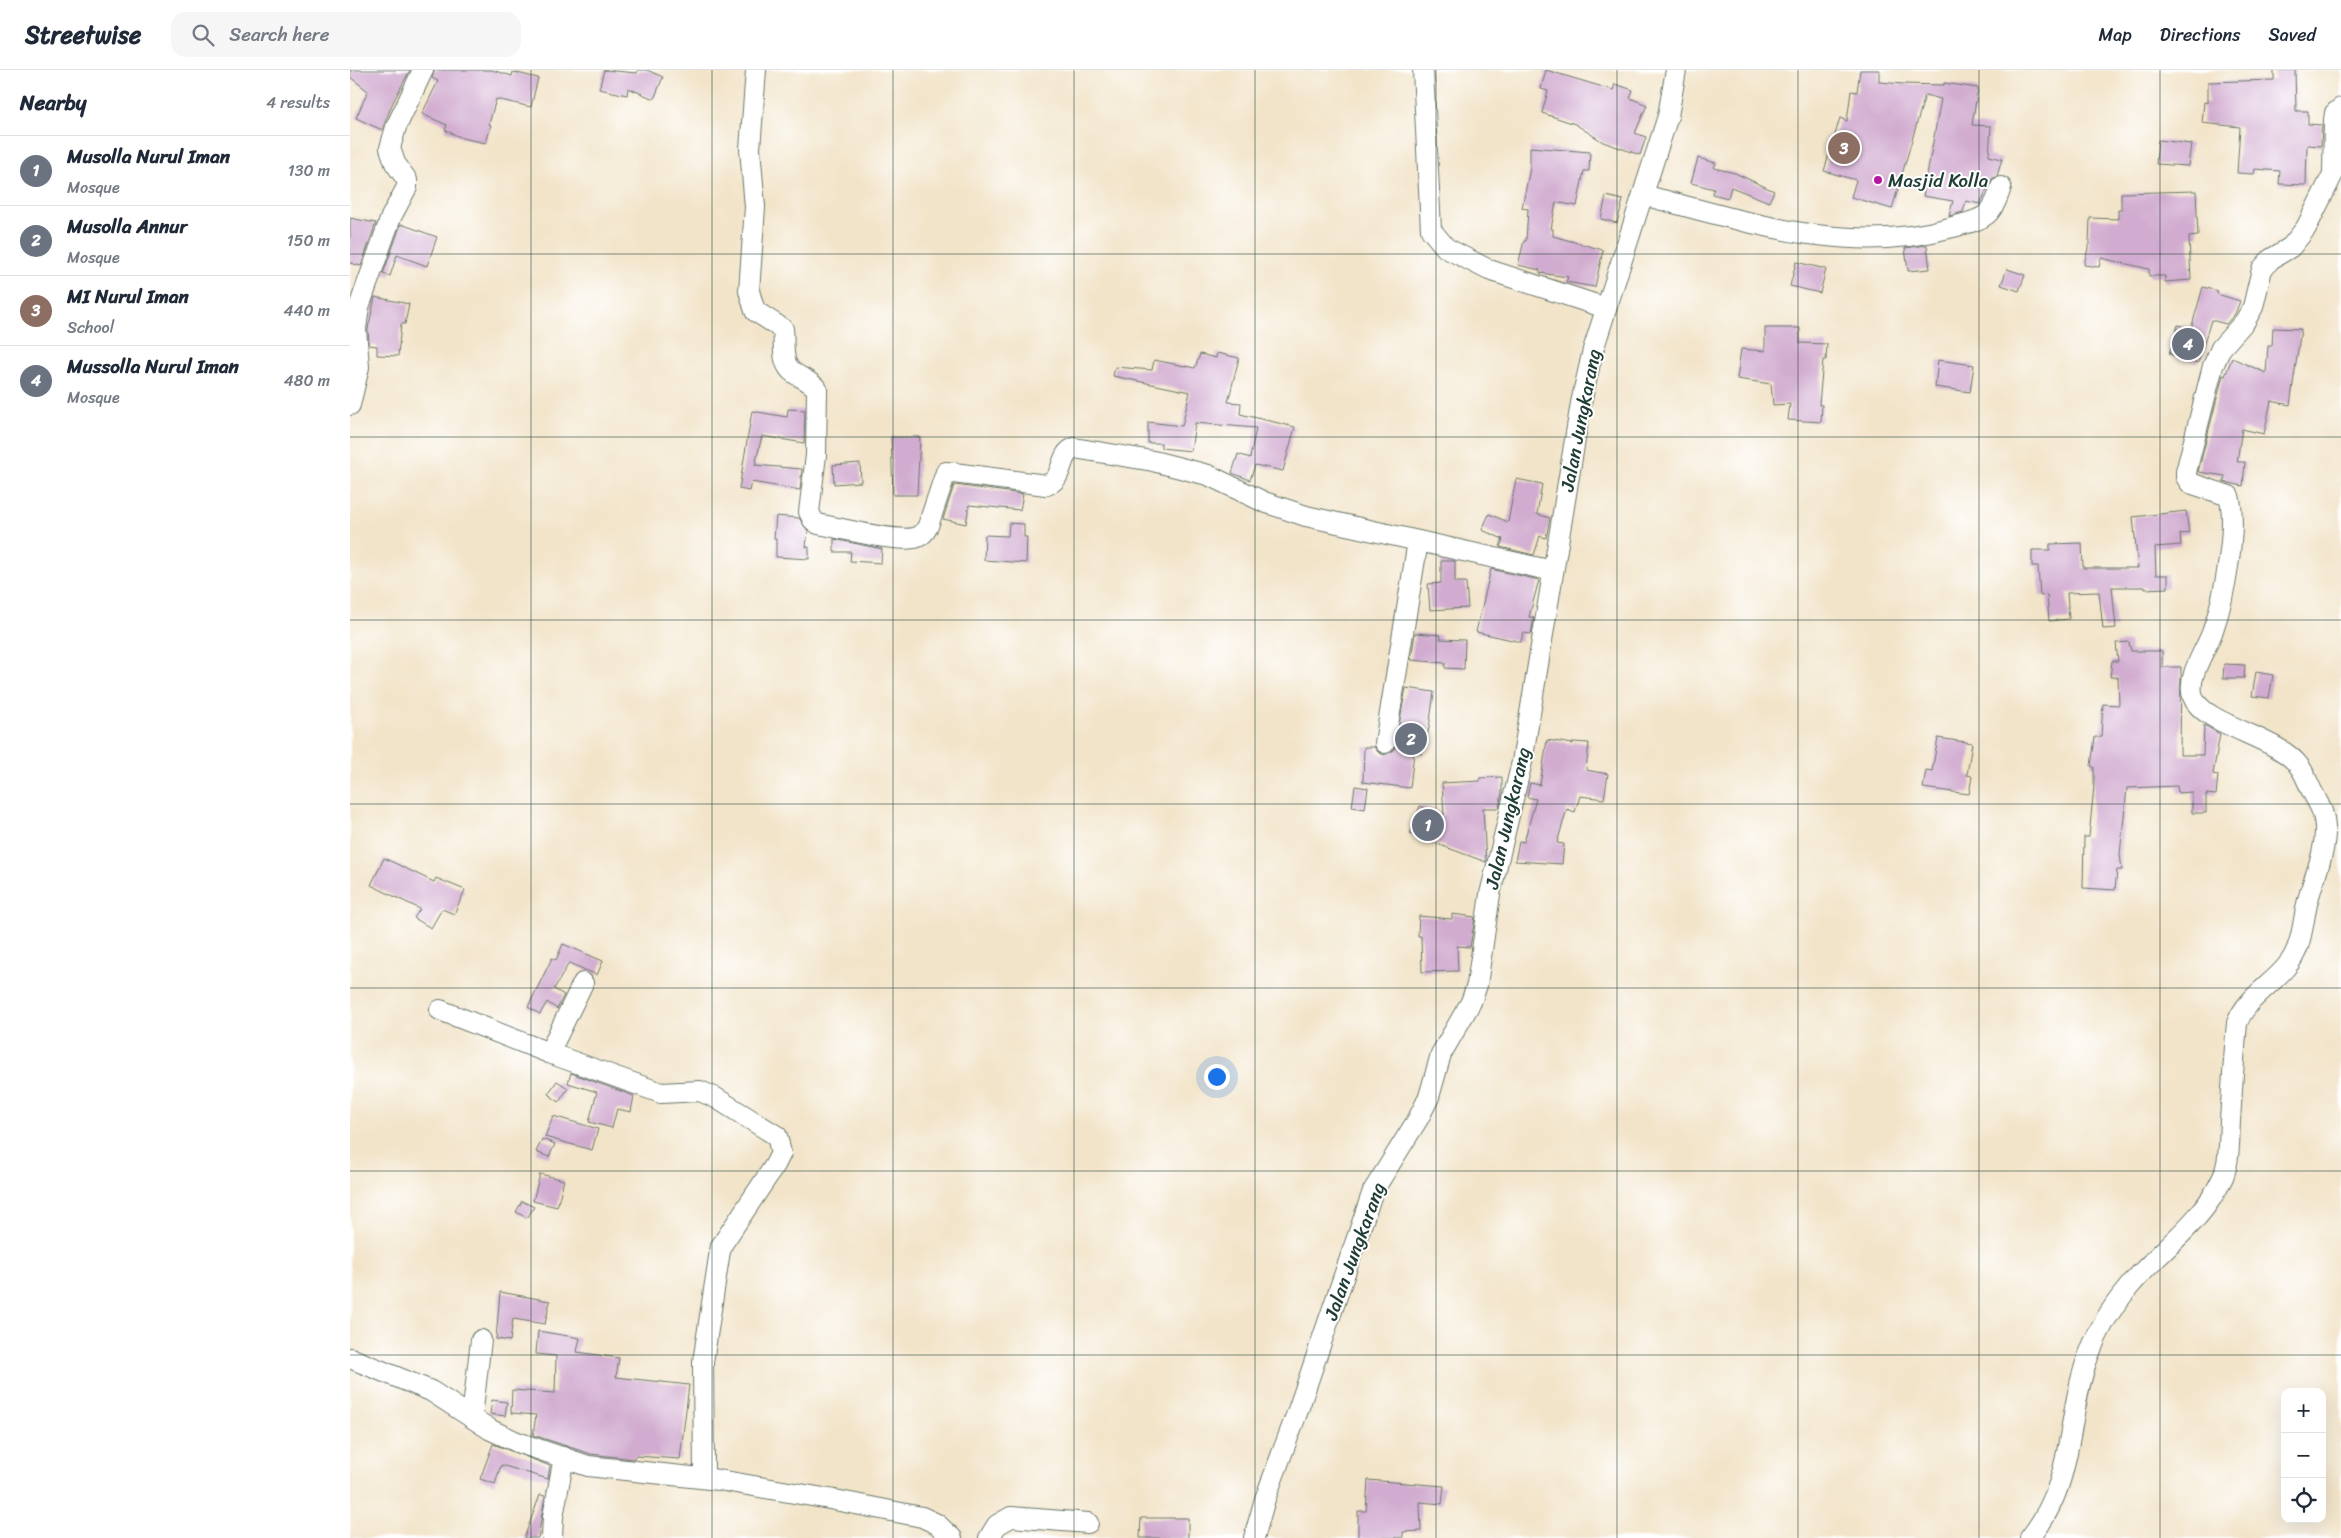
<!DOCTYPE html>
<meta charset="utf-8">
<style>
body{margin:0;font-family:Sriracha,sans-serif;background:#f6f6f7;color:#1f2937}
.controls{position:absolute;right:15px;bottom:15px;display:grid;overflow:hidden;border-radius:10px;box-shadow:0 5px 20px #0002}
.controls button{width:45px;height:45px;display:grid;place-items:center;padding:0;border:0;border-bottom:1px solid #e0e1e3;background:#fff;color:#1f2937;font:25px sans-serif}
.you{position:absolute;left:866px;top:1006px;width:18px;height:18px;margin:-12px;border:4px solid #fff;border-radius:50%;background:#1a73e8;box-shadow:0 0 0 8px #1a73e833}
.badge{display:grid;place-items:center;width:32px;height:32px;border-radius:50%;background:#b5179e;color:#fff;font-size:16px;font-weight:700}
.pin{position:absolute;translate:-50% -50%;border:2px solid #fff;box-shadow:0 1px 5px #0006}
.list{margin:0;padding:0;list-style:none}
h2{display:flex;justify-content:space-between;align-items:center;height:65px;margin:0;padding:0 20px;font-size:21px}
h2 small{font-size:16px;font-weight:400;color:#747a83}
.list li{display:grid;grid-template-columns:32px 1fr auto;gap:15px;align-items:center;box-sizing:border-box;height:70px;padding:0 20px;border-top:1px solid #e0e1e3}
.list b{display:block;font-size:19px;white-space:nowrap}
.list p{margin:0;font-size:16px;white-space:nowrap;color:#747a83}
.list em{font-size:16px;font-style:normal;color:#747a83}
.icon{flex:none;width:28px;height:28px;fill:none;stroke:currentColor;stroke-width:2;stroke-linecap:round;stroke-linejoin:round}
.map{position:relative;flex:none;width:1991px;height:1468px;overflow:hidden}
header{display:flex;align-items:center;gap:30px;box-sizing:border-box;height:70px;padding:0 25px;background:#fff;border-bottom:1px solid #e0e1e3}
header strong{font-size:24px}
nav{display:flex;gap:28px;margin-inline-start:auto;font-size:18px}
.search{width:350px;height:45px;background:#f6f6f7;display:flex;align-items:center;gap:12px;box-sizing:border-box;padding:0 18px;border-radius:15px;color:#747a83;font-size:19px}
main{display:flex}
aside{flex:1;background:#fff}
.map>svg:first-child{display:block}
.building{fill:#d1acd0}
.lines{fill:none;stroke-linecap:round;stroke-linejoin:round}
.street-casing{stroke:#697768;stroke-width:22}
.street{stroke:#fff;stroke-width:20}
.grid{fill:none;stroke:#1f3d34;stroke-width:1;stroke-opacity:0.55}
.poi-dot{fill:#b5179e;stroke:#fff;stroke-width:2}
.labels{text-anchor:middle;stroke-width:4;stroke-linejoin:round;paint-order:stroke}
.poi-label{font-size:19px;fill:#1f3d34;stroke:#fff;text-anchor:start}
.street-label{font-size:19px;fill:#1f3d34;stroke:#fff}
</style>
<header>
<strong>Streetwise</strong>
<div class="search"><svg class="icon" aria-label="search" viewBox="0 0 24 24"><circle cx="10" cy="10" r="6"/><path d="M15 15l6 6"/></svg>Search here</div>
<nav><a>Map</a><a>Directions</a><a>Saved</a></nav>
</header>
<main>
<aside>
<h2>Nearby<small>4 results</small></h2>
<ul class="list">
<li><span class="badge" style="background:#6b7280">1</span><div><b>Musolla Nurul Iman</b><p>Mosque</p></div><em>130 m</em></li>
<li><span class="badge" style="background:#6b7280">2</span><div><b>Musolla Annur</b><p>Mosque</p></div><em>150 m</em></li>
<li><span class="badge" style="background:#8d6e63">3</span><div><b>MI Nurul Iman</b><p>School</p></div><em>440 m</em></li>
<li><span class="badge" style="background:#6b7280">4</span><div><b>Mussolla Nurul Iman</b><p>Mosque</p></div><em>480 m</em></li>
</ul>
</aside>
<div class="map">
<svg width="1991" height="1468" viewBox="0 0 1991 1468">
<rect width="100%" height="100%" fill="#fff"/>
<filter id="ink" filterUnits="userSpaceOnUse"><feTurbulence type="fractalNoise" baseFrequency=".02" numOctaves="2"/><feDisplacementMap in="SourceGraphic" scale="10" xChannelSelector="R" yChannelSelector="G"/><feConvolveMatrix kernelMatrix="1 2 1 2 8 2 1 2 1" color-interpolation-filters="sRGB"/></filter>
<filter id="wash" filterUnits="userSpaceOnUse"><feTurbulence type="fractalNoise" baseFrequency=".0096" numOctaves="4" result="noise"/><feDisplacementMap in="SourceGraphic" scale="20" xChannelSelector="R" yChannelSelector="G"/><feGaussianBlur stdDeviation="1.12" result="paint"/><feColorMatrix in="noise" values="0 0 0 0 0 0 0 0 0 0 0 0 0 0 0 0 0 1.4 0 .05"/><feComposite in="paint" operator="in"/></filter>
<g filter="url(#wash)">
<rect width="100%" height="100%" fill="#f2e4c9"/>
<g id="blocks">
<!-- building -->
<g class="building">
<path d="M0,0H60L43,32L32,60L6,48L18,21L0,7Z"/>
<path d="M85,0H142L162,6L163,2L188,8L181,37L146,29L139,54L141,55L136,73L112,68L95,60L97,55L72,44L88,11L82,8Z"/>
<path d="M254,0L287,3L288,0H297L313,7L304,29L278,18L277,25L249,19Z"/>
<path d="M1196,0L1263,20L1265,14L1283,20L1280,28L1297,35L1285,63L1296,67L1290,85L1253,72L1225,54L1192,43L1198,21L1191,19Z"/>
<path d="M1510,0H1529V12L1553,14L1594,15V13L1628,18L1622,55L1641,56L1639,86L1652,89L1647,106L1642,109L1630,134L1616,131L1613,142L1599,146L1603,131L1573,126L1591,29L1575,25L1542,139L1501,127L1506,110L1474,101L1490,48L1497,51L1501,21L1507,22Z"/>
<path d="M1924,0H1945L1946,41H1958V54L1972,55L1971,76L1957,75L1956,115L1929,114L1930,101L1905,99L1904,104L1887,103L1890,57L1852,53L1854,32L1858,33V12L1924,10Z"/>
<path d="M1808,70L1841,74L1838,96L1806,94Z"/>
<path d="M1180,77L1240,82L1239,101H1234L1227,136L1206,132L1201,159H1203V166L1253,180L1245,217L1216,212L1218,207L1190,203V200L1168,195L1174,171H1176L1178,139L1172,138L1180,98Z"/>
<path d="M1348,88L1366,93L1364,98L1385,103L1424,121L1419,132L1381,117L1378,128L1362,124L1364,119L1341,113Z"/>
<path d="M1846,121L1848,166L1839,167L1841,210L1815,212V206H1799V199L1751,188L1749,197L1734,195L1739,174L1740,148L1768,149V140H1771V123Z"/>
<path d="M1256,126L1273,130L1267,153L1251,149Z"/>
<path d="M0,148L26,153L11,196L0,193Z"/>
<path d="M51,154L87,167L77,196L47,185L40,206L33,204Z"/>
<path d="M1577,175L1580,199L1558,201L1555,178Z"/>
<path d="M1446,192L1476,199L1470,223L1440,216Z"/>
<path d="M1657,199L1675,205L1669,221L1651,215Z"/>
<path d="M1853,217L1868,221L1867,224L1890,231L1885,244L1876,254L1861,250L1848,293L1819,284L1828,255L1841,259Z"/>
<path d="M25,227L59,234L55,254H51L48,286L27,285V276L19,275L18,259Z"/>
<path d="M1415,258H1450V273L1477,274L1476,290H1473L1469,335H1472L1471,352L1438,350L1440,334L1423,335L1421,314L1387,309L1391,279L1415,281Z"/>
<path d="M1923,258L1951,259L1940,335L1921,331L1914,364L1892,359L1887,392H1895L1893,416L1874,412L1875,406L1848,402L1873,305L1875,306L1882,288L1916,303L1918,276H1922Z"/>
<path d="M867,283L889,288L878,332L891,333L890,344L945,357L933,401L905,395L900,410L882,403L888,384L900,388L906,358L845,353L841,381L811,378V373H798V352L832,356L840,322L763,306L765,297L802,300L804,290L845,298L850,284L866,288Z"/>
<path d="M1588,290L1624,295L1620,322L1585,317Z"/>
<path d="M438,339L455,340L454,373L412,366L405,395L452,399L450,420L401,412L399,421L389,419L402,341L437,347Z"/>
<path d="M541,367H570L567,425H543Z"/>
<path d="M510,393L511,412L484,414L483,395Z"/>
<path d="M1166,409L1192,414L1187,444L1200,448L1196,468L1190,466L1184,485L1150,477L1153,469L1132,460L1139,444L1158,452Z"/>
<path d="M604,415L673,424L670,440L619,435L616,454L593,449Z"/>
<path d="M1836,441L1839,463L1830,464L1831,475L1805,477L1806,505H1818V518L1795,519V517H1762L1766,558L1753,559L1749,522L1717,523L1719,549L1699,551L1697,525L1690,526L1688,496H1682V480H1700V474L1732,473L1733,498H1788L1783,447Z"/>
<path d="M426,446L449,448L458,461L456,477H459V489L426,487V469H424Z"/>
<path d="M659,453L674,454V467H677L676,493L634,490L635,465L658,466Z"/>
<path d="M484,469L532,479L531,493L500,491L501,482H484Z"/>
<path d="M1091,491H1105V512H1116L1118,538L1080,540L1078,514L1091,513Z"/>
<path d="M1141,499L1189,510L1179,547L1184,548L1181,564L1173,563L1171,572L1126,562Z"/>
<path d="M1065,563L1091,565L1090,569L1115,570L1114,599L1095,598V593L1061,590Z"/>
<path d="M1779,572L1781,581H1812V597H1831L1830,685H1853L1854,655L1870,664L1863,704L1868,705L1866,725L1856,724V743H1842V722L1828,723L1827,716L1777,718L1770,784L1772,800H1767L1765,820L1733,818L1734,767H1739L1744,716V697L1741,696L1745,667H1751L1753,634L1769,635L1768,607H1760L1762,591H1768L1766,573Z"/>
<path d="M1874,594L1895,595L1894,608H1873Z"/>
<path d="M1906,602L1923,605L1919,628L1902,626Z"/>
<path d="M1056,618L1084,622L1079,658L1072,684L1064,682L1060,718L1013,712L1014,677H1024L1028,682L1034,685L1044,680Z"/>
<path d="M1588,668L1622,673L1617,705L1622,706L1619,724L1573,718L1576,700L1582,701Z"/>
<path d="M1197,670L1223,674V672L1239,673L1236,700L1258,704L1254,729L1230,726L1225,742L1217,739L1207,773L1214,774L1212,794L1165,791L1169,771L1174,772L1186,729L1177,727L1180,713L1190,715Z"/>
<path d="M1152,707V723L1149,738H1133L1136,792L1060,764L1070,736L1094,745L1092,713L1130,711V708Z"/>
<path d="M1005,716L1018,718L1015,739L1002,737Z"/>
<path d="M34,788L84,812L86,808L115,820L104,844L92,839L81,858L64,848L70,839L21,815Z"/>
<path d="M1102,844L1125,847L1120,877L1107,876L1108,901L1072,902L1071,866H1068L1069,846L1102,849Z"/>
<path d="M213,874L253,891L247,905L219,893L204,919L214,925L207,939L197,932L190,944L178,937L202,888L206,890Z"/>
<path d="M221,1003L284,1026L281,1042L267,1039L262,1058L239,1052L247,1022L218,1013Z"/>
<path d="M207,1011L218,1018L209,1032L198,1024Z"/>
<path d="M203,1046L248,1059L242,1080L195,1067Z"/>
<path d="M192,1069L205,1074L199,1087L186,1082Z"/>
<path d="M190,1104L214,1110L207,1137L183,1131Z"/>
<path d="M172,1131L184,1137L177,1148L166,1142Z"/>
<path d="M150,1222L200,1231L195,1254L163,1249L160,1271L146,1269Z"/>
<path d="M188,1261L230,1268L227,1282L269,1288L266,1307L339,1315L330,1389L285,1386L284,1389L241,1384L183,1365L186,1345L161,1343L162,1320L205,1323L206,1286L186,1284Z"/>
<path d="M142,1330L157,1332L155,1346L140,1344Z"/>
<path d="M143,1374L200,1396L198,1409L151,1395L145,1414L130,1409Z"/>
<path d="M1018,1410L1094,1416L1092,1434L1070,1432L1071,1461L1053,1462V1468H1008V1441H1016Z"/>
<path d="M190,1425L195,1426L188,1468H174Z"/>
<path d="M791,1448H838V1468H790Z"/>
</g>
</g>
</g>
<g filter="url(#ink)">
<use href="#blocks" fill-opacity="0" stroke="#697768" stroke-width="1"/>
<g class="lines">
<!-- street casing -->
<g class="street-casing">
<g id="street">
<path d="M406,0L400,79L405,137L399,221L405,241L433,259C435,273 430,294 444,303C453,309 460,311 467,319L466,385L459,442L463,450L468,454C491,458 543,472 564,468C571,467 575,462 578,456L596,402L696,415C715,410 708,384 724,378L803,391L858,405L914,432L956,446L1203,501"/>
<path d="M1073,0L1081,160L1096,178L1139,200L1256,238"/>
<path d="M1293,125C1392,150 1497,187 1599,158C1631,149 1641,151 1651,117"/>
<path d="M0,335L9,297L6,259L9,237L41,147L57,117V110L45,93L40,78L46,57L73,0"/>
<path d="M1035,673L1068,471"/>
<path d="M90,940L199,983L311,1023L350,1021L366,1028L427,1066L431,1083L425,1095L371,1176L369,1187L353,1292L354,1408"/>
<path d="M199,983L233,913"/>
<path d="M0,1288L81,1321L141,1360L167,1372L238,1396L369,1410L485,1430L572,1447L587,1454L602,1468"/>
<path d="M122,1347L131,1270"/>
<path d="M202,1468L203,1447L214,1387"/>
<path d="M639,1468L647,1455L661,1447L738,1453"/>
<path d="M904,1468L915,1429L947,1343L1023,1121L1068,1049L1079,1027L1091,984L1121,932L1127,915L1140,824L1172,692L1231,333L1243,280L1318,46L1326,0"/>
<path d="M1680,1468C1726,1410 1715,1351 1738,1287C1747,1262 1761,1238 1778,1218C1809,1180 1852,1154 1873,1107C1880,1090 1879,1069 1880,1051C1882,1018 1884,986 1887,953C1897,928 1919,917 1936,897C1953,878 1952,853 1958,830C1964,806 1976,783 1975,757C1974,741 1970,737 1963,723C1958,714 1955,703 1949,696C1929,667 1853,655 1843,627C1836,606 1857,579 1863,560C1874,529 1888,457 1879,426L1840,413L1836,407V402L1863,296L1871,278L1895,251L1903,237L1912,199L1921,189L1941,177L1956,158L1983,104L1984,50L1985,43L1991,38"/>
</g>
</g>
<!-- street -->
<use href="#street" class="street"/>
</g>
</g>
<!-- grid -->
<path class="grid" d="M181,0V1468M362,0V1468M543,0V1468M724,0V1468M905,0V1468M1086,0V1468M1267,0V1468M1448,0V1468M1629,0V1468M1810,0V1468M0,184H1991M0,367H1991M0,550H1991M0,734H1991M0,918H1991M0,1101H1991M0,1285H1991"/>
<!-- markers -->
<circle class="poi-dot" cx="1528" cy="110" r="5"/>
<g class="labels">
<!-- poi labels -->
<g class="poi-label">
<text x="1538" y="117">Masjid Kolla</text>
</g>
<!-- street labels -->
<g class="street-label">
<text transform="translate(1230 350) rotate(-79)" y="7">Jalan Jungkarang</text>
<text transform="translate(1157 748) rotate(-77)" y="7">Jalan Jungkarang</text>
<text transform="translate(1004 1181) rotate(-70)" y="7">Jalan Jungkarang</text>
</g>
</g>
</svg>
<div class="controls">
<button>+</button>
<button>−</button>
<button><svg class="icon" aria-label="locate" viewBox="0 0 24 24"><circle cx="12" cy="12" r="6"/><path d="M12 2v4M12 18v4M2 12h4M18 12h4"/></svg></button>
</div>
<div class="you"></div>
<div class="pin badge" style="left:1078px;top:755px;background:#6b7280">1</div>
<div class="pin badge" style="left:1061px;top:669px;background:#6b7280">2</div>
<div class="pin badge" style="left:1494px;top:78px;background:#8d6e63">3</div>
<div class="pin badge" style="left:1838px;top:274px;background:#6b7280">4</div>
</div>
</main>
